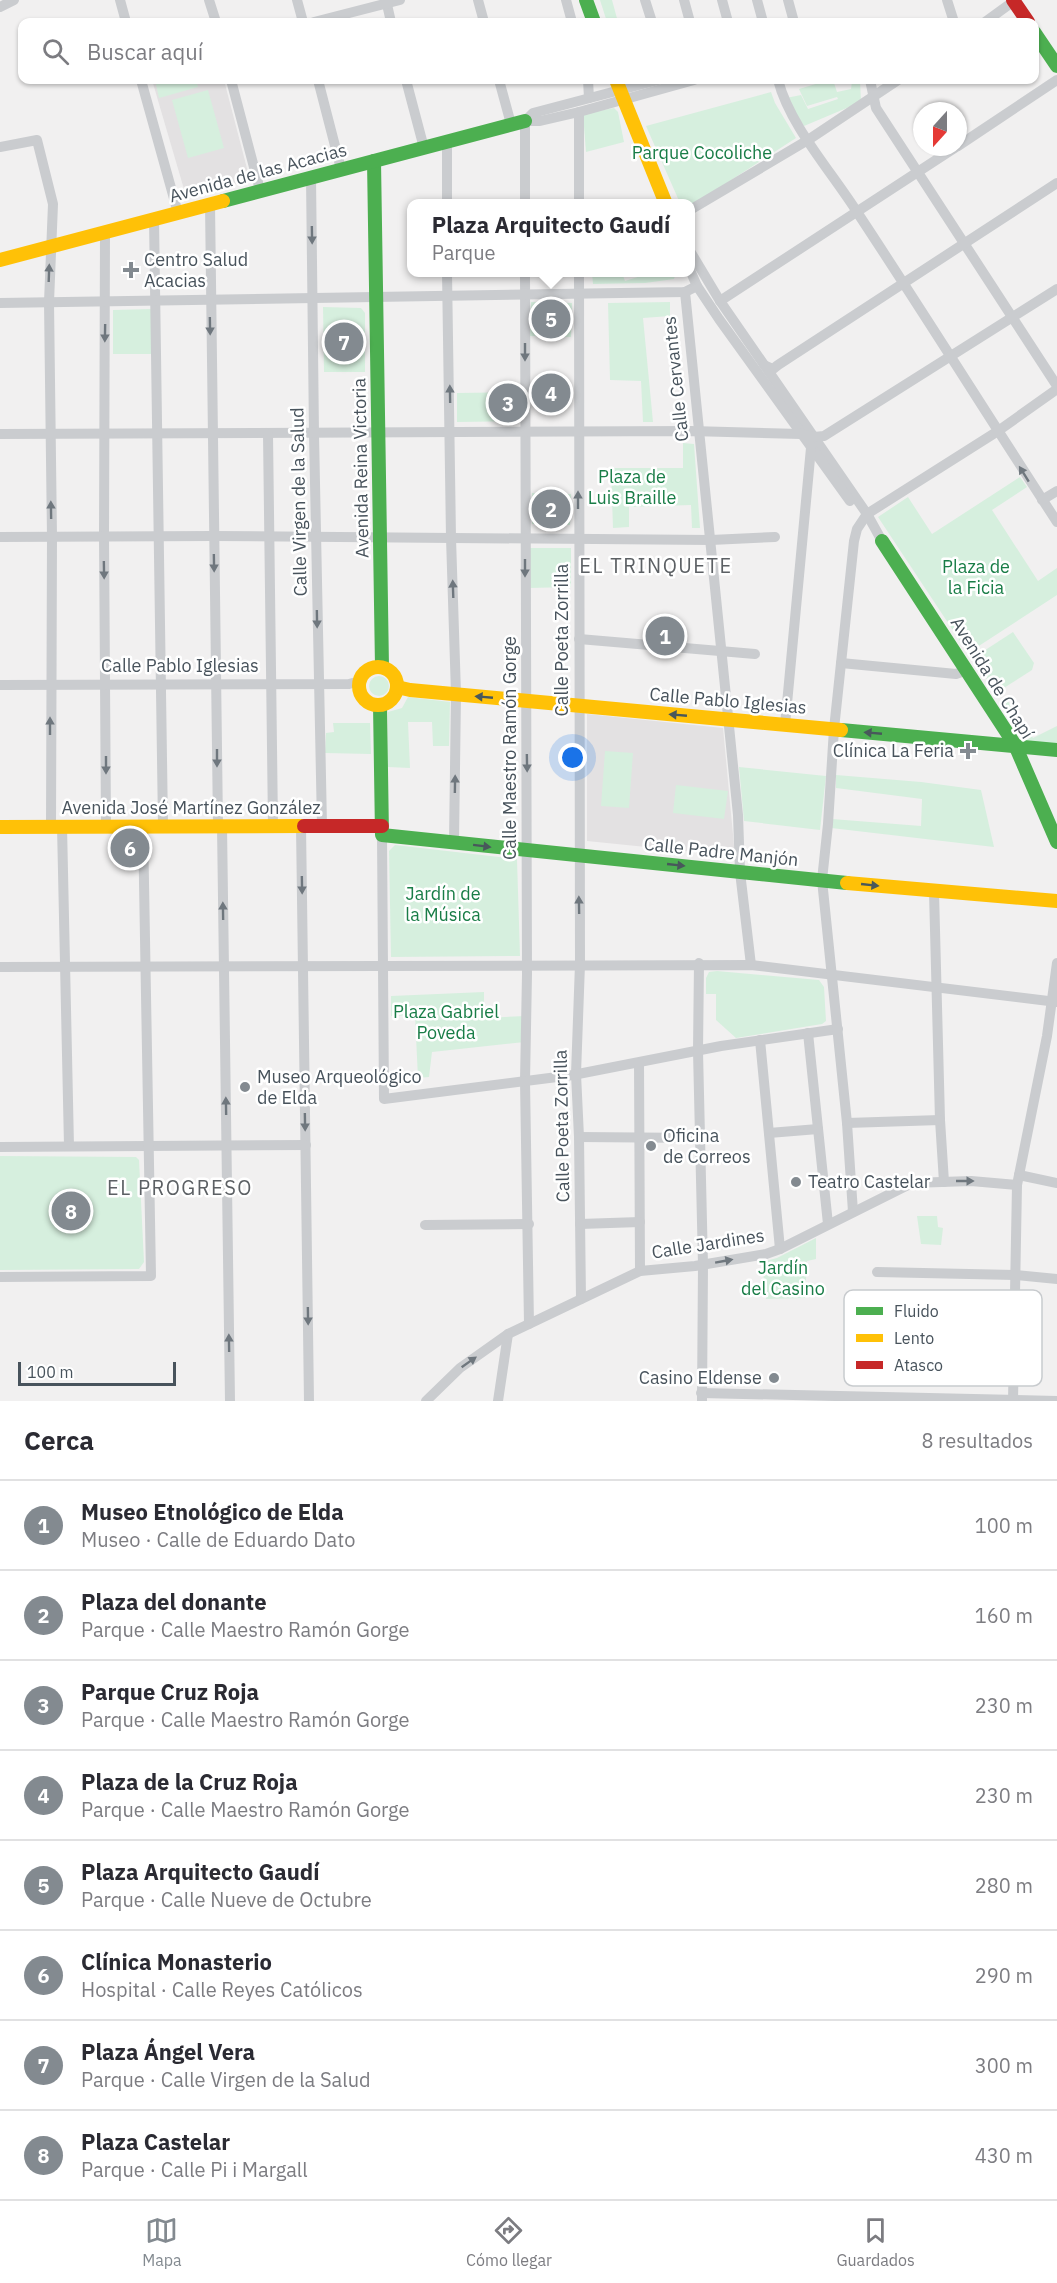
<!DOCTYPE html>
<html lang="es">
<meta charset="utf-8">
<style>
body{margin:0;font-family:"IBM Plex Sans",sans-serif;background:#f7f7f7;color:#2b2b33}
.compass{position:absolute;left:913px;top:102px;width:54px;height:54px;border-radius:50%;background:#fff;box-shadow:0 2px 4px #0004;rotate:201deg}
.scale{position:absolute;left:18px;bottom:15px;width:158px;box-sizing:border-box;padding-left:6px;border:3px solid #48535c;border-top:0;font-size:16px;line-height:21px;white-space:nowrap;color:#48535c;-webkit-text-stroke:4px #fff;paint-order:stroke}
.you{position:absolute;left:573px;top:758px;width:21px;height:21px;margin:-15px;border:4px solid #fff;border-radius:50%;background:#1a73e8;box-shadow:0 0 0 9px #1a73e833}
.badge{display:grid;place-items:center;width:39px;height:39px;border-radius:50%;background:#838a90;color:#fff;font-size:20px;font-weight:700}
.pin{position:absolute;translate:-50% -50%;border:3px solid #fff;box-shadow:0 2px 6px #0006}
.popup{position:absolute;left:407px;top:199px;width:288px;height:78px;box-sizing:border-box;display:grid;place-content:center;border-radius:12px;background:#fff;filter:drop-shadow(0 2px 4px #0005);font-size:20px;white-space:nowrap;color:#7c7c81}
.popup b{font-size:22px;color:#2b2b33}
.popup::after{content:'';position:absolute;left:50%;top:100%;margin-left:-12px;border:12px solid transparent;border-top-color:#fff}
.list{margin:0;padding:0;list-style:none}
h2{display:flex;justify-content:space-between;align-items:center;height:78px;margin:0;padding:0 24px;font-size:26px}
h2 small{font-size:20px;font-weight:400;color:#7c7c81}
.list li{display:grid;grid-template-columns:39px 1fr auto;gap:18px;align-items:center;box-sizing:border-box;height:90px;padding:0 24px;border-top:2px solid #e1e1e2}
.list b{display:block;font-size:22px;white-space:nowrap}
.list p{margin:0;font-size:20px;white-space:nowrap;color:#7c7c81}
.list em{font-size:20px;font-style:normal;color:#7c7c81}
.icon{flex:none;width:33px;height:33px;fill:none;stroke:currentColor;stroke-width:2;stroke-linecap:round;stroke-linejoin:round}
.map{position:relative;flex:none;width:1057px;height:1401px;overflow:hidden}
.search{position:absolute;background:#fff;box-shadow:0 2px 4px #0004;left:18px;right:18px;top:18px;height:66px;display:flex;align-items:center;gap:15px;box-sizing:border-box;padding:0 21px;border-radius:12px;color:#7c7c81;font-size:22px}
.sheet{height:798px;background:#fff}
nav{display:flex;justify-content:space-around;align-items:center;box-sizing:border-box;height:84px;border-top:2px solid #e1e1e2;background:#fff;font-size:16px;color:#7c7c81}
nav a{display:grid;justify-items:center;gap:3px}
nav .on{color:#838a90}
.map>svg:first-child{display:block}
.education{fill:#e3e1e2}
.green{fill:#d6efde}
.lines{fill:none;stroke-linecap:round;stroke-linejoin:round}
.street{stroke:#cacccf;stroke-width:10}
.fast{stroke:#4caf50;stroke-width:14}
.slow{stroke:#ffc107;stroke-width:14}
.jam{stroke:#c62828;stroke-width:14}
.oneway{fill:#6f777e}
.oneway2{fill:#48585b}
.poi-dot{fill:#838a90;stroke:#fff;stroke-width:2}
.labels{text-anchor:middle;stroke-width:5;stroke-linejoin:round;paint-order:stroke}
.park-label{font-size:18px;fill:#197d47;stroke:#fff}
.street-label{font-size:18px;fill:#48535c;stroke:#fff}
.poi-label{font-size:18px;fill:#48535c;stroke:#fff;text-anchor:start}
.neighbourhood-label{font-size:20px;letter-spacing:1.5px;fill:#5c6064;stroke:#fff}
.key{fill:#fff;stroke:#c8cbce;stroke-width:1.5}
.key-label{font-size:16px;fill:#48535c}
</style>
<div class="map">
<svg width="1057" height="1401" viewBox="0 0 1057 1401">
<rect width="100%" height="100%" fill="#f1f0f0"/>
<!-- education -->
<g class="education">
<path d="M152,80H224L250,180L186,196Z"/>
<path d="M587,714L723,728L735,856L587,841Z"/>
</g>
<!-- green -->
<g class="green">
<path d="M600,0H612L618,22H607Z"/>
<path d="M155,80H196L198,87L159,98Z"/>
<path d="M829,80H833L837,92L851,89L852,81L860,80L861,102L804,126L786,98L801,95L808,109L838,99L837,97L807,106L799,89Z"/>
<path d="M208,90L224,148L188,158L172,100Z"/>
<path d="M771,92L775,103L796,138L691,206L690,204L680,203L646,126Z"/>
<path d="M614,108L618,112L624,142L586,152L583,114Z"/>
<path d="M592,273H622L625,281L644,275V273H676L674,279L645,283L593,284Z"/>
<path d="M531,302L572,303L571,337L530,336Z"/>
<path d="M670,302V316L643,318L653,422H643L641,381L610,380L608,303Z"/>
<path d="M323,307L361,308L365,313V372H324Z"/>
<path d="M153,309V354H113V310Z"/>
<path d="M531,383H571L570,403H532Z"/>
<path d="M519,392V421L457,422V393Z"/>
<path d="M683,443L694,444L700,528H692L691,505L629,507V527L613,528L611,468H683Z"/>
<path d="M1020,477L1027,487L992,510L1038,581L1057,568V595L968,653L878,517L908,497L932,534Z"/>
<path d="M532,493L571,494L570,525L532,524Z"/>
<path d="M529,548H571V587L529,588Z"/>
<path d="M1013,632L1034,663L1032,670L996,693L973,658Z"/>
<circle cx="379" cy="686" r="10"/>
<path d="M408,697L450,702L449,746H433L432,722H408L410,768L388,767V712L402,708Z"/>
<path d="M1005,697L1033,738L1057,726V746L1026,742L1000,701Z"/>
<path d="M333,723H370L371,754L325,753L326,733L334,732Z"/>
<path d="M605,751L633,753L629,808L601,806Z"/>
<path d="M739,767L826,776L820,830L744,821Z"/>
<path d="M836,775L921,782L981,790L994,847L831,828L832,819L921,826L922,799L836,788Z"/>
<path d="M676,785L728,791L724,819L673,813Z"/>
<path d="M395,845L517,859L520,956L391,957L389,851Z"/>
<path d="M717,971L819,980L824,987L826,1021L822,1024L736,1038L716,1020V994H706V978L709,972Z"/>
<path d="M484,992V1018L526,1016L525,1042L432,1052L429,1077L418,1078L415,1015L391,1016V996Z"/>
<path d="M0,1156L136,1157L139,1160L144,1262L139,1269L0,1270Z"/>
<path d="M917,1216H937L938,1227L943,1228L941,1245L921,1244Z"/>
<path d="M816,1238V1259L807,1261L805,1298L766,1299L762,1262L777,1258Z"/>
</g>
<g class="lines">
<!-- street -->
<g class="street">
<path d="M120,0L126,22"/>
<path d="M209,0L216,22"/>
<path d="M297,0L303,22"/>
<path d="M386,0L391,22"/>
<path d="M478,0L484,22"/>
<path d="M566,0L572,22"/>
<path d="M645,0L652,22"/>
<path d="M684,0L690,22"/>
<path d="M722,0L728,22"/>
<path d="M757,0L763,22"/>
<path d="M788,0L794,22"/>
<path d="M947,0L954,22"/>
<path d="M0,7L14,0"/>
<path d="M314,22L400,0"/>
<path d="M985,22L1014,1"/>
<path d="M141,80L178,213"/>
<path d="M231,80L260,190"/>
<path d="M318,80L341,169"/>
<path d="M406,80L424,148"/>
<path d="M499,80L511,124"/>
<path d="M588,80L589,98"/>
<path d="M778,80C790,126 831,171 857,212C925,315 990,419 1057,522"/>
<path d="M870,80L876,108L1057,386"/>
<path d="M579,112V204"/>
<path d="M525,121H540L579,112L694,80"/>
<path d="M525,121L533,113L658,80"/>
<path d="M525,121V204"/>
<path d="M447,141V204"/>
<path d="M958,146L1057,80"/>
<path d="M0,147L37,140L53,204L49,302L52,537L51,827"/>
<path d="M311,177L314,434L322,826"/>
<path d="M210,204L218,826"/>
<path d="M690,210L808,140L898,80"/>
<path d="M154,219L163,826"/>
<path d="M105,232L104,536L106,826"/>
<path d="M690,251L720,301L867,514L882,541"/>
<path d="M690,270L697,286L719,319L850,501"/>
<path d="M447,272L451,538L456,694L454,842"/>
<path d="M525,272L527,974L525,1081L529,1324"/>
<path d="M579,272L580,964L576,1074L579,1137L581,1299"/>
<path d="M685,292L738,815L740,872L751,965"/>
<path d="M720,301L956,147"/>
<path d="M0,303L685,292L697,286"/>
<path d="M764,365L773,369L778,365L1057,183"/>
<path d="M0,434L691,431L801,434L814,437L824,436L1057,289"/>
<path d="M268,434L273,826"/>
<path d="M1042,500L1057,491"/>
<path d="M0,537L213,536L711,540L775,537"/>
<path d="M579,639L755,654"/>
<path d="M841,663L956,674L967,670"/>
<path d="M0,685L349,684L360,681"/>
<path d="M785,725L811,448"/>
<path d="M62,826L69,1146"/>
<path d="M222,826L230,1401"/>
<path d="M301,826L309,1401"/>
<path d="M382,835L384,1099L573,1075L721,1046L838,1029"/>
<path d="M934,892L940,1120L944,1182"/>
<path d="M699,963L698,1051L703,1265L702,1401"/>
<path d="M0,967L751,965L1057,1002"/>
<path d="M808,1033L828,1224"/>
<path d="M760,1040L780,1249"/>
<path d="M639,1063L640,1271"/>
<path d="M847,1123L940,1120"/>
<path d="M769,1133L818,1129"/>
<path d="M579,1137L700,1138"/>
<path d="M0,1147L306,1145"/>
<path d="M1019,1175L1057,1183"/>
<path d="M853,1212L847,1123L822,880L828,824L834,729L854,541L857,529L867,514L998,431L1057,389"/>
<path d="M580,1224L640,1222"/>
<path d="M425,1225L529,1224"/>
<path d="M877,1272L1015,1275L1057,1279"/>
<path d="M0,1277L151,1276L143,826"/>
<path d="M701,1393L1057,1401"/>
<path d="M426,1401L460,1368L508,1334L640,1271L695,1266L766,1254L780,1249L912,1183L971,1181L1017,1185"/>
<path d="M498,1401L508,1334"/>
<path d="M1013,1401L1017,1185L1047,1036L1057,963"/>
</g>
<!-- fast -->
<g class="fast">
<path d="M586,0L594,22"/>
<path d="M1034,32L1057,66"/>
<path d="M374,161L382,667"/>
<path d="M223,201L525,121"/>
<path d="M882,541L1015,745L1057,842"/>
<path d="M380,705L382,835L847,883"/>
<path d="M841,730L1057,750"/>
</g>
<!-- slow -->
<g class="slow">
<path d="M616,80L666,204"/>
<path d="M0,260L223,201"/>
<circle cx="378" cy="686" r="19"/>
<path d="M397,687L410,690L841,730"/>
<path d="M0,827L304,826"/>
<path d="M847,883L1057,901"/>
</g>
<!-- jam -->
<g class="jam">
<path d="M1013,0L1028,22"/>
<path d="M304,826H382"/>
</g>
</g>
<!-- one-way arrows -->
<defs><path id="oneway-solid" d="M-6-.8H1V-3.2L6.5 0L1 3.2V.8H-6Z" transform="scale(1.5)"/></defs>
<g class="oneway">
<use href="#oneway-solid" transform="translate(312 235) rotate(89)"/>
<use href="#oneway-solid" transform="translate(49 273) rotate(-88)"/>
<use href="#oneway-solid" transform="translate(210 326) rotate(89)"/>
<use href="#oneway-solid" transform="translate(105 333) rotate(91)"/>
<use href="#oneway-solid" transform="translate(525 352) rotate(90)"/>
<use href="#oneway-solid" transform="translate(450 394) rotate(-91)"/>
<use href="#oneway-solid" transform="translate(1024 474) rotate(-122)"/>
<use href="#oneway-solid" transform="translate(578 500) rotate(-90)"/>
<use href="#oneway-solid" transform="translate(51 510) rotate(-91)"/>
<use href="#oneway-solid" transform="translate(214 563) rotate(89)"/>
<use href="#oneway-solid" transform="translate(525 568) rotate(90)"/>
<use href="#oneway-solid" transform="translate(104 570) rotate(89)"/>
<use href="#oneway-solid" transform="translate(453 589) rotate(-92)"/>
<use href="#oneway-solid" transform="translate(317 619) rotate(89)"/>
<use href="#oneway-solid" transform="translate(50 726) rotate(-90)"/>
<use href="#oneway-solid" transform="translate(217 758) rotate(90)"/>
<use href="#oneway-solid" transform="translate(527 763) rotate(89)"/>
<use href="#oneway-solid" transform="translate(106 765) rotate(90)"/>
<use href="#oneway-solid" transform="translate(455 784) rotate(-89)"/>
<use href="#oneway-solid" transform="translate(302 885) rotate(89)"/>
<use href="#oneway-solid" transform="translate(579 905) rotate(-91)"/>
<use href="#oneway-solid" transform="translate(223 911) rotate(-91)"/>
<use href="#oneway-solid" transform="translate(226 1106) rotate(-91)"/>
<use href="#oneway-solid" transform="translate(305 1122) rotate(89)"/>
<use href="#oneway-solid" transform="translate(965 1181)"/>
<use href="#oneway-solid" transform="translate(724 1261) rotate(-10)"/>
<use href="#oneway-solid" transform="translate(308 1316) rotate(89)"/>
<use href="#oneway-solid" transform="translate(229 1343) rotate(-91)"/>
<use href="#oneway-solid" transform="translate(469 1362) rotate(-35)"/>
</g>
<g class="oneway2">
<use href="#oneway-solid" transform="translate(484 697) rotate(-175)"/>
<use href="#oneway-solid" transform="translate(678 715) rotate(-175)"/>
<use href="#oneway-solid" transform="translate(873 733) rotate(-175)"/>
<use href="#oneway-solid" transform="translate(482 846) rotate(7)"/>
<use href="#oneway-solid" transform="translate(676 865) rotate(6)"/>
<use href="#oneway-solid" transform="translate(870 885) rotate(6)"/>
</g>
<!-- markers -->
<g class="poi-dot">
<path d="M128 261h6v6h6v6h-6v6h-6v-6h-6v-6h6z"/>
<path d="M965 742h6v6h6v6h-6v6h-6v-6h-6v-6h6z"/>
<circle cx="245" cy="1087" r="6"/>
<circle cx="651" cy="1146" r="6"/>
<circle cx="796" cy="1182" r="6"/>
<circle cx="774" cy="1378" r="6"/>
</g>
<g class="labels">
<!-- park labels -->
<g class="park-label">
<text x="702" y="159">Parque Cocoliche</text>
<text x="632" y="483">Plaza de<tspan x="632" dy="21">Luis Braille</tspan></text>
<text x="976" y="573">Plaza de<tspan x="976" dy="21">la Ficia</tspan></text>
<text x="443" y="900">Jardín de<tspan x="443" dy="21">la Música</tspan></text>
<text x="446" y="1018">Plaza Gabriel<tspan x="446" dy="21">Poveda</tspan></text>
<text x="783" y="1274">Jardín<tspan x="783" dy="21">del Casino</tspan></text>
</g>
<!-- street labels -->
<g class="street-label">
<text transform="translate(258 173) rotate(-15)" y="6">Avenida de las Acacias</text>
<text transform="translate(676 379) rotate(-96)" y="6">Calle Cervantes</text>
<text transform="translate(361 468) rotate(-91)" y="6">Avenida Reina Victoria</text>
<text transform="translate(299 502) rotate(-91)" y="6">Calle Virgen de la Salud</text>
<text transform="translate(562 640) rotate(-90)" y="6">Calle Poeta Zorrilla</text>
<text x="180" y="672">Calle Pablo Iglesias</text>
<text transform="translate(992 678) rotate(58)" y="6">Avenida de Chapí</text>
<text transform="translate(728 701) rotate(5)" y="6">Calle Pablo Iglesias</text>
<text transform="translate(510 748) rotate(-90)" y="6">Calle Maestro Ramón Gorge</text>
<text x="191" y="814">Avenida José Martínez González</text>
<text transform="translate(721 852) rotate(6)" y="6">Calle Padre Manjón</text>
<text transform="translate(562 1126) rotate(-91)" y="6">Calle Poeta Zorrilla</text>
<text transform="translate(708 1244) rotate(-9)" y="6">Calle Jardines</text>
</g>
<!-- poi labels -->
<g class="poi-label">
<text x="144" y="266">Centro Salud<tspan x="144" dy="21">Acacias</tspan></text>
<text x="954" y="757" text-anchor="end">Clínica La Feria</text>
<text x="257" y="1083">Museo Arqueológico<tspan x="257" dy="21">de Elda</tspan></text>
<text x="663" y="1142">Oficina<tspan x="663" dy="21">de Correos</tspan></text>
<text x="808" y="1188">Teatro Castelar</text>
<text x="762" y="1384" text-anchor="end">Casino Eldense</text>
</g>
<!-- neighbourhood labels -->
<g class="neighbourhood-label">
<text x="656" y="573">EL TRINQUETE</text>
<text x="180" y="1195">EL PROGRESO</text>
</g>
</g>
<!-- legend -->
<rect x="844" y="1290" width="198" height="96" rx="9" class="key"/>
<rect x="856" y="1307" width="27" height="8" fill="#4caf50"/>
<rect x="856" y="1334" width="27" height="8" fill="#ffc107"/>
<rect x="856" y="1361" width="27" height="8" fill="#c62828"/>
<g class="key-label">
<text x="894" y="1317">Fluido</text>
<text x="894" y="1344">Lento</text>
<text x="894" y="1371">Atasco</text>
</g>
</svg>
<svg class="compass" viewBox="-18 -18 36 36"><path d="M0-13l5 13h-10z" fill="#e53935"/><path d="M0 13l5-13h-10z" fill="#7c7c81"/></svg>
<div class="scale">100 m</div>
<div class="you"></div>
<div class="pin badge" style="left:665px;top:636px">1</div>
<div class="pin badge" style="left:551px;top:509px">2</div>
<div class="pin badge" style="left:508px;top:403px">3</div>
<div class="pin badge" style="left:551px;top:393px">4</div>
<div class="pin badge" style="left:551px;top:319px">5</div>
<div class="popup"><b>Plaza Arquitecto Gaudí</b>Parque</div>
<div class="pin badge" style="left:130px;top:848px">6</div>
<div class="pin badge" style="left:344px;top:342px">7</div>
<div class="pin badge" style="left:71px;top:1211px">8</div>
<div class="search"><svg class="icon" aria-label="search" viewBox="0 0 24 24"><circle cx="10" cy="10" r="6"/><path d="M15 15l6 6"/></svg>Buscar aquí</div>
</div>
<section class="sheet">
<h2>Cerca<small>8 resultados</small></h2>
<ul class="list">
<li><span class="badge">1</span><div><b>Museo Etnológico de Elda</b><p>Museo · Calle de Eduardo Dato</p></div><em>100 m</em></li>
<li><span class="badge">2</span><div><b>Plaza del donante</b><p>Parque · Calle Maestro Ramón Gorge</p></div><em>160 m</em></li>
<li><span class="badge">3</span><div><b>Parque Cruz Roja</b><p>Parque · Calle Maestro Ramón Gorge</p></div><em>230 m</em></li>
<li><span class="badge">4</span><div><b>Plaza de la Cruz Roja</b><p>Parque · Calle Maestro Ramón Gorge</p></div><em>230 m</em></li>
<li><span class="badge">5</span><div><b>Plaza Arquitecto Gaudí</b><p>Parque · Calle Nueve de Octubre</p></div><em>280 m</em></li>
<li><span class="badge">6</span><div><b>Clínica Monasterio</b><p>Hospital · Calle Reyes Católicos</p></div><em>290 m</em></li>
<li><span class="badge">7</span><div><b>Plaza Ángel Vera</b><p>Parque · Calle Virgen de la Salud</p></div><em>300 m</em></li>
<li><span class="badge">8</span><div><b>Plaza Castelar</b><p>Parque · Calle Pi i Margall</p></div><em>430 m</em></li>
</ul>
</section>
<nav>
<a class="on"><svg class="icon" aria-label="map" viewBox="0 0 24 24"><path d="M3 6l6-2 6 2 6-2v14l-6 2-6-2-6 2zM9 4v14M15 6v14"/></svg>Mapa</a>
<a><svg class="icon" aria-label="directions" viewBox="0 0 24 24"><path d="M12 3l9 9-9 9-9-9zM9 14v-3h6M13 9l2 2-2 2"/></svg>Cómo llegar</a>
<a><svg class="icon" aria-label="saved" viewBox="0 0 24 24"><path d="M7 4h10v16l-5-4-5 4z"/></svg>Guardados</a>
</nav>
